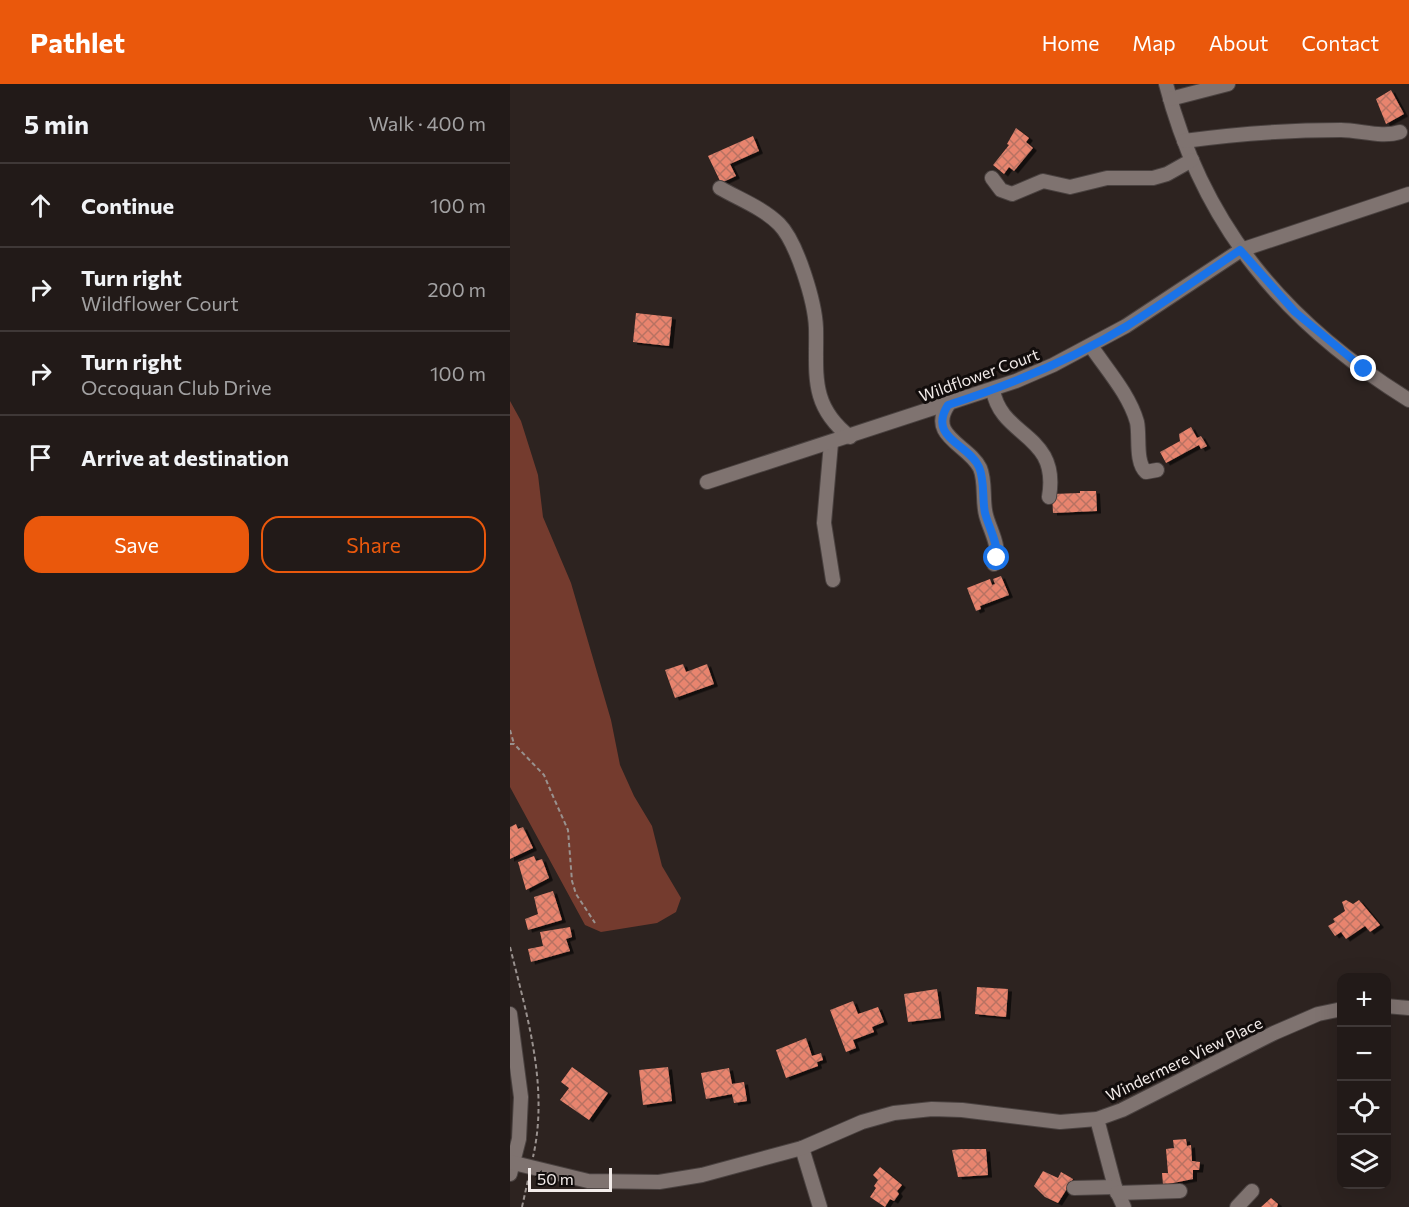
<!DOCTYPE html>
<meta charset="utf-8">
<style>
body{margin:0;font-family:Commissioner,sans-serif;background:#2a2321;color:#f1f3f6}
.controls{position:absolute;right:18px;bottom:18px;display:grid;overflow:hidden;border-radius:12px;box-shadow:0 6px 24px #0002}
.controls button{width:54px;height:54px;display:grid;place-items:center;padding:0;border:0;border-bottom:2px solid #3f3837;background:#221a18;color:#f1f3f6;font:30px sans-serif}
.scale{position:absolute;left:18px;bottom:15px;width:84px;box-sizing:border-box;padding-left:6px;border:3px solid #f3ecea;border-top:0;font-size:16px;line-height:21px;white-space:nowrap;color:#f3ecea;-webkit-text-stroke:4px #120d0c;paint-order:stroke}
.stop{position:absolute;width:18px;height:18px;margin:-14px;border:4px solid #1a73e8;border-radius:50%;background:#fff}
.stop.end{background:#1a73e8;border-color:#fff;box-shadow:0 2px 6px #0008}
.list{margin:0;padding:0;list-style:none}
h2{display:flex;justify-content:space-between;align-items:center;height:78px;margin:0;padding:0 24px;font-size:26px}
h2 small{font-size:20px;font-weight:400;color:#a2a1a2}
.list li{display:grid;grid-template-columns:39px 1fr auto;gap:18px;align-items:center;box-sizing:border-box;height:84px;padding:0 24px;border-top:2px solid #3f3837}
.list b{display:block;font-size:22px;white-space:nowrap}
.list p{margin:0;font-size:20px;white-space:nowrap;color:#a2a1a2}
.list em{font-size:20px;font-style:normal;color:#a2a1a2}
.actions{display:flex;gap:12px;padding:18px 24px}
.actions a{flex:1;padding:14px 0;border:2px solid #ea580c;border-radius:18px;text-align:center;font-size:21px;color:#ea580c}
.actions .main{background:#ea580c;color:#fff}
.icon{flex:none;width:33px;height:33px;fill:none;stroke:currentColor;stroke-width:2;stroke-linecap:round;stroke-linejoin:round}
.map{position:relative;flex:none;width:899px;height:1123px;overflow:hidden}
header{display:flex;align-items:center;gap:36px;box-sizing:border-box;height:84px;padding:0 30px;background:#ea580c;color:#fff}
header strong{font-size:28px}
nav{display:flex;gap:33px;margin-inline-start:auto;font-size:21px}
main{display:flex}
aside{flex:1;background:#221a18}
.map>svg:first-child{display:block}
.green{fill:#743b2e}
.building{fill:url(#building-cross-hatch);filter:url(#shadow)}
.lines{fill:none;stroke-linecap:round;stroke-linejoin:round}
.minor-casing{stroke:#4a4240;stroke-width:16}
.path{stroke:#99918e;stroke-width:2;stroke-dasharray:4.5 3;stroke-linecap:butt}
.minor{stroke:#7f7370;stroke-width:14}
.route{stroke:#1a73e8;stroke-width:8}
.labels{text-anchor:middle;stroke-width:6;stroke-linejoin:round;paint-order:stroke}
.street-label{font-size:16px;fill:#f3ecea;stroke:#120d0c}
</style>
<header>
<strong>Pathlet</strong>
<nav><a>Home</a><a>Map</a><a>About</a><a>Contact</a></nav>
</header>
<main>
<aside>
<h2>5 min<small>Walk · 400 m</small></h2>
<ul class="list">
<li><svg class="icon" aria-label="ahead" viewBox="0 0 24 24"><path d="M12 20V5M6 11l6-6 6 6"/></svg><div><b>Continue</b></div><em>100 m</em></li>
<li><svg class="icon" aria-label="right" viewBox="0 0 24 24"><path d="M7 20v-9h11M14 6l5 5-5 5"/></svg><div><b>Turn right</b><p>Wildflower Court</p></div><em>200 m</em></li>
<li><svg class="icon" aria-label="right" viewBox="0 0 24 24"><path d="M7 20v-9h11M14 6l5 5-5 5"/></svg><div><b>Turn right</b><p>Occoquan Club Drive</p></div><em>100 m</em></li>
<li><svg class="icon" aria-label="arrive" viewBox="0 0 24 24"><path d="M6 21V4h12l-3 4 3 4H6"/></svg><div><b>Arrive at destination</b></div></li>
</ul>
<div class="actions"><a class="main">Save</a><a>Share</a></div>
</aside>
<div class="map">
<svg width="899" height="1123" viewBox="0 0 899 1123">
<defs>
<pattern id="building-cross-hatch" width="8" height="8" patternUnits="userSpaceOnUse" patternTransform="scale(1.5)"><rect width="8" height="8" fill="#e8846e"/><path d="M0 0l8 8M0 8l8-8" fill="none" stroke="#b87262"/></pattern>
<filter id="shadow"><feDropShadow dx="4" dy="2.5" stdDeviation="0" flood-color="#0009"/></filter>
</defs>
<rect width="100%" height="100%" fill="#2d2320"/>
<!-- green -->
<path class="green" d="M0,317L11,337L28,391L33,433L61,499L101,636L110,681L124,712L142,742L152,782L171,814L166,828L147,839L91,848L75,841L0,703Z"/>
<!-- building -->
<g class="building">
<path d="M881,6L894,30L876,40L866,15Z"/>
<path d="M506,44L519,54L516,58L523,64L504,87L499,83L494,90L483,81L499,61L497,60Z"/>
<path d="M243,52L249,67L220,80L226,92L211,99L198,72Z"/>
<path d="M126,229L162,233L159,262L123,258Z"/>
<path d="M681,343L687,354L691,352L697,362L691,365L689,361L656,379L650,368L670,357L669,350Z"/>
<path d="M570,407H586L587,427L543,429L542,410L570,409Z"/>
<path d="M491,492L499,511L470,522L471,525L466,527L457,504L480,495L482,501L485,500L483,495Z"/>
<path d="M173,580L176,588L197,580L204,600L165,614L155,586Z"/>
<path d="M6,740L8,745L13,743L23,764L0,775V743Z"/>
<path d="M24,772L26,777L32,775L39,794L16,806L8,778Z"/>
<path d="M43,807L52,836L18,846L15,835L28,830L24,813Z"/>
<path d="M836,816L843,820L849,816L870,841L860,848L855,842L836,855L831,848L825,852L818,842L825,838L823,835L835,827L832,818Z"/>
<path d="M60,843L62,853L56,855L60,867L21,878L18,865L33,862L30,848Z"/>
<path d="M467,903L498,905L496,933L465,930Z"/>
<path d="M427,905L431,934L398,938L394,910Z"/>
<path d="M343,917L348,930L368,923L374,938L362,943L364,948L343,956L346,964L336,968L320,926Z"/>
<path d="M296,954L302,972L311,969L313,976L307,978L308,982L276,994L266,966Z"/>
<path d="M62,983L98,1009L79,1036L50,1016L59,1004L51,998Z"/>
<path d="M158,983L162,1017L133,1021L129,986Z"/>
<path d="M219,984L222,1000L234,998L237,1017L224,1019L222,1010L196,1015L191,989Z"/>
<path d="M676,1055L677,1062L681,1061L682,1077L690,1078L689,1086H683V1095L653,1101L652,1089H658L656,1065L664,1064L663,1056Z"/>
<path d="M452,1065H476L478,1091L448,1093L442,1066Z"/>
<path d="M370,1083L392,1101L387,1107L389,1110L384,1117L380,1115L375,1123L360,1113L366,1104L364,1102L368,1096L363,1091Z"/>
<path d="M533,1087L548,1094L551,1088L563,1095L548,1119L535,1113L524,1102Z"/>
<path d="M761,1114L768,1120L767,1123H751Z"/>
</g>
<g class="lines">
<!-- minor casing -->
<g class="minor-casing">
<g id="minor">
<path d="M656,0C693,143 775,239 899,316"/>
<path d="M660,15L718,0"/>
<path d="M674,57C725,50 779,46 831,46C850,46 872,54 890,48"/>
<path d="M482,94L491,106L502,110L533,97L560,103L597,94H643L657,90L682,76"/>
<path d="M210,104C229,115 253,124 269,140C287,158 305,218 306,244C307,289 299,321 340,353"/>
<path d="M581,262C597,286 619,310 627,338C630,352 625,378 636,388L647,386"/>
<path d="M483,306C491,354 550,349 539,413"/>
<path d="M438,321C417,352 459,361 470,384C476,398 472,416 476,431C480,447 492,464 484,480"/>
<path d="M321,359L314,439L323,496"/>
<path d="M197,398L506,297L543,281L616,242L731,166L899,110"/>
<path d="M876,922L899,924"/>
<path d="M0,930L11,1013L9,1055L0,1090"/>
<path d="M587,1035L605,1103L614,1123"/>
<path d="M292,1064L310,1123"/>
<path d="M0,1078L78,1097L149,1098L192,1091L292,1064L352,1038L384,1029L422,1025L452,1026L550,1038L587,1035L612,1026L764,949L808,930L832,925"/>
<path d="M564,1104L605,1103"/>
<path d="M607,1109L670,1107"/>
<path d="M727,1123L742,1107"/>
</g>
</g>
<!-- path -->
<g class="path">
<path d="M0,646L4,660"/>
<path d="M0,660H4L34,691L42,710L58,746L62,797L66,810L85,839"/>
<path d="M0,863C17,932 39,1002 23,1073"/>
<path d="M12,1123L18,1096"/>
</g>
<!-- minor -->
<use href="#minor" class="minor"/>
</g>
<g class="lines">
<!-- route -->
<path class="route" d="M487,474C488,459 479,444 475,429C472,415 475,397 469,383C459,360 417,354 438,321C500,301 561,276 617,242C655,218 693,191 730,166L785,228L854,285"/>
</g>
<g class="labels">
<!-- street labels -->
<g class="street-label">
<text transform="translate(469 291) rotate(-20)" y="6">Wildflower Court</text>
<text transform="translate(674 975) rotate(-26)" y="6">Windermere View Place</text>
</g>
</g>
</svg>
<div class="controls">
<button>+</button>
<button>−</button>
<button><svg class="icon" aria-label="locate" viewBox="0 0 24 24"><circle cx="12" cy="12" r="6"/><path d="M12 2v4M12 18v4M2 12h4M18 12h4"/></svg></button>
<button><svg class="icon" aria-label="layers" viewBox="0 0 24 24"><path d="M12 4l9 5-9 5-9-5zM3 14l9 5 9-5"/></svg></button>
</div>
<div class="scale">50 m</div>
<div class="stop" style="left:487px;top:474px"></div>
<div class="stop end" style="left:854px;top:285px"></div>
</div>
</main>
